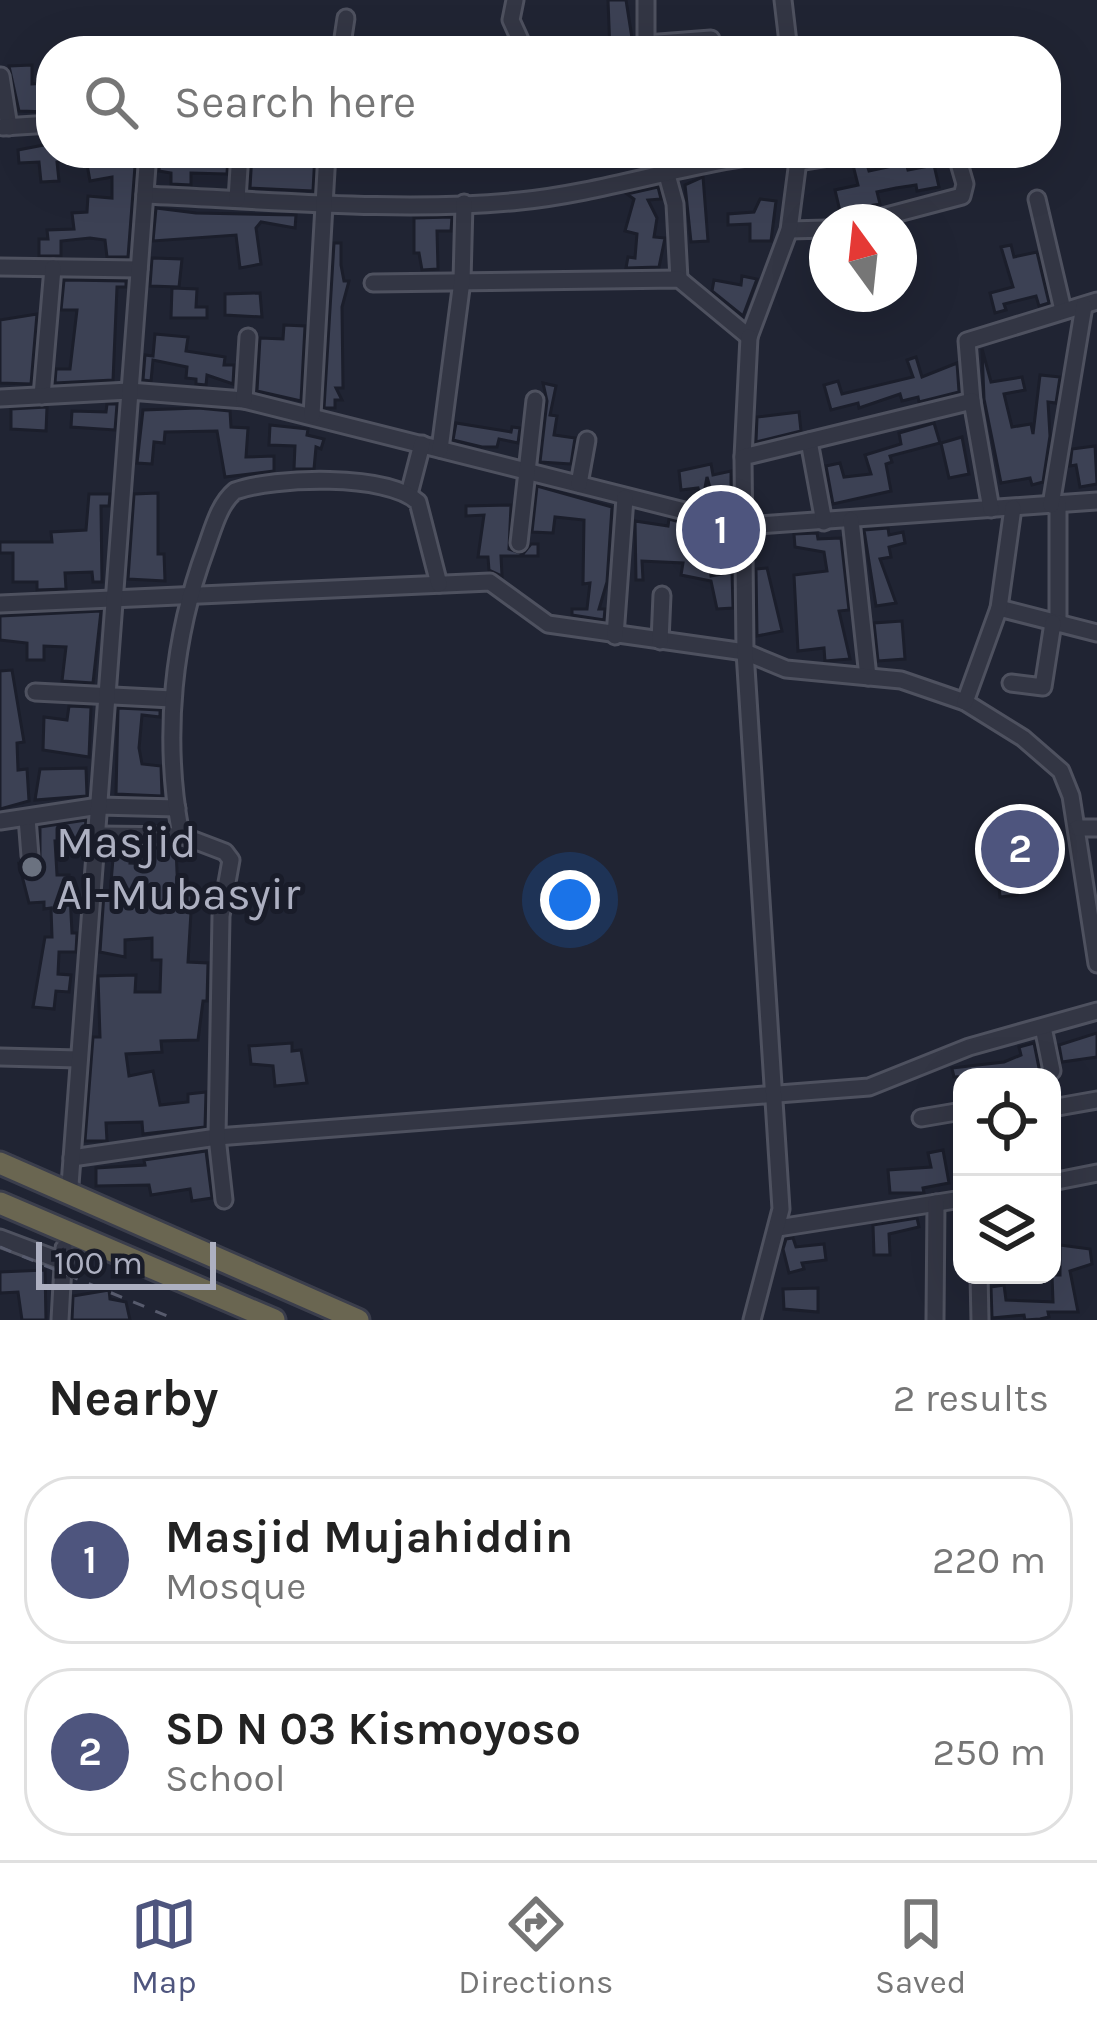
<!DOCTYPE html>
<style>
body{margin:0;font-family:Karla,sans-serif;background:#f2f2f2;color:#222}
.controls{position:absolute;right:36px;bottom:36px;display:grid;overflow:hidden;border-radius:24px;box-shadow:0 12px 48px #0002}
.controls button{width:108px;height:108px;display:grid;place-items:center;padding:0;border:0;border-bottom:3px solid #e0e0e0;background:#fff;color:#222;font:60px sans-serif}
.compass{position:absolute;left:809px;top:204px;width:108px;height:108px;border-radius:50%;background:#fff;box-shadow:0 12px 48px #0002;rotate:345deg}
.scale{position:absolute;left:36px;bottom:30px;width:180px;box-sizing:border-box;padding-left:12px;border:6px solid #adb0c1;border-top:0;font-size:33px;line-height:42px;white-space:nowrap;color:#adb0c1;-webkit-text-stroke:9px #191c29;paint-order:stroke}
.you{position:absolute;left:570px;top:900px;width:42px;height:42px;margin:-30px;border:9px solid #fff;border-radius:50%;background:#1a73e8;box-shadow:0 0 0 18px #1a73e833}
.badge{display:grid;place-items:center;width:78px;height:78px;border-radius:50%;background:#4e557e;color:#fff;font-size:39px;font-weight:700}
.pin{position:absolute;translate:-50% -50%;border:6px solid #fff;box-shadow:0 3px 12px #0006}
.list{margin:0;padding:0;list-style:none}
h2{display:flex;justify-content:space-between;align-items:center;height:156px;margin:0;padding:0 48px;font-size:51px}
h2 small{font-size:39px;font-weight:400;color:#767676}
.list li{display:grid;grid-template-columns:78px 1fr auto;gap:36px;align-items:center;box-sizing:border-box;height:168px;margin:0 24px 24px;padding:0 24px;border:3px solid #e0e0e0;border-radius:48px}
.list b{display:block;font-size:45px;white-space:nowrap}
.list p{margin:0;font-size:39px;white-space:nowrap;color:#767676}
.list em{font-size:39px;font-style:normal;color:#767676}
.icon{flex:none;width:66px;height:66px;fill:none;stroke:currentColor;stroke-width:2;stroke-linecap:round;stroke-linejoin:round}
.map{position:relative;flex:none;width:1097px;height:1320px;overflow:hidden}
.search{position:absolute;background:#fff;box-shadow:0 12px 48px #0002;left:36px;right:36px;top:36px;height:132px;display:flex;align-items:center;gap:30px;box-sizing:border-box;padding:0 42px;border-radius:48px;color:#767676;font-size:45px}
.sheet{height:540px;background:#fff}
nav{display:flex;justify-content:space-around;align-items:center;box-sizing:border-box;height:168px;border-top:3px solid #e0e0e0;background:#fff;font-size:33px;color:#767676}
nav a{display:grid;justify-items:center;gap:6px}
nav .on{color:#4e557e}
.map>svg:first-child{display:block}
.building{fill:#3c4154;stroke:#1b1e2b;stroke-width:3}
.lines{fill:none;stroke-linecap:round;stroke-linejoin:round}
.minor-casing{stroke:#4e515f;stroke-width:21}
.highway-casing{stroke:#3b3e4c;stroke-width:27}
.minor{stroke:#333644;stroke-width:15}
.highway{stroke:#6a6651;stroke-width:21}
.rail{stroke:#575b6d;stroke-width:3;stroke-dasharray:12 12;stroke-linecap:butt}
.worship-dot{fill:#6b7280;stroke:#191c29;stroke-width:4.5}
.labels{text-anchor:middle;stroke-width:10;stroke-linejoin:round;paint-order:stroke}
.poi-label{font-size:45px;fill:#adb0c1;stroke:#191c29;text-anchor:start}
</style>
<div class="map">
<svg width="1097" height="1320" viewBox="0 0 1097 1320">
<rect width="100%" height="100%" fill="#202433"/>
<!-- building -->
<g class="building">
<path d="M608,0H626L634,51H610Z"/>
<path d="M32,65V84L51,83V112L19,111L9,66Z"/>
<path d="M49,144L51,153H82V158L57,162L59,181L41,182L39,162L19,163L18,150Z"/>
<path d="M85,153H136L128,257H107L105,240L90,238L61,241V256H39V239H48L47,230L74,229L72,213L87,212L88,196L112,198V177L90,181Z"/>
<path d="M160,153H228L227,174L191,173V185L171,184V173L159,171Z"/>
<path d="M252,153H315L313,191L250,188Z"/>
<path d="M866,161L869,171L906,163L908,170L934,165L939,187L917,191L916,185L896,188L877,192L880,204L840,211L835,190L858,185L853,165Z"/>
<path d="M703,177L708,241L691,242L685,185Z"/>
<path d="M658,187L661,199L648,200L657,218L654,237L665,238L659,267L626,268L628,257L635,258L637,234L625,231L634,199L627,194Z"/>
<path d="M760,199L776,201L771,241H750V224L728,225V214L754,212Z"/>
<path d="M156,208L196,213L296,215L295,228L261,222L256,228L261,264L240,268L236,235L153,241Z"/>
<path d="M452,217L451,231H437L438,269L422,270L419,253H414V218Z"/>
<path d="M334,243H341V265L344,281H349L342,307L343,388H336L342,400H335V408H324Z"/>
<path d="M1011,245L1014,257L1037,252L1049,303L1039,306L1036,296L1004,304L1006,310L995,313L990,293L1013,287L1001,247Z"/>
<path d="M152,258L182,259L179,287L150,286Z"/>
<path d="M742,276L757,279L743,316L712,291L714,280L741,285Z"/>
<path d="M64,280L126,281V287H117L113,380L55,383L56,369H70L77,310H61Z"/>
<path d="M172,288L197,289L196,307H207V318H171Z"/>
<path d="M260,293L262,317L225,315V294Z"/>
<path d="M37,314L31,384L0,383V320Z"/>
<path d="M284,325L305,326L301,401L257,391L260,338L283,339Z"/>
<path d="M155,334L188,337L186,351L225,357L224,365H234L233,384L207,375L206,385L196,384V379L186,378L187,367L153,360L151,381L143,380L145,355L153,356Z"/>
<path d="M982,349L991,382L1022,377L1025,390L1004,394L1012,427L1031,424L1033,434L1040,375L1060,377L1056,403L1048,402L1050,436L1043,482L1032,485L1030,478L1001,483L984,399Z"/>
<path d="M916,357L922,377L957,363L959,392L919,402L918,397L902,401L900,394L859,408L858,403L831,410L824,385L838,381L842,394L913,377L907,360Z"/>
<path d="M543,383L556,386L550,415L557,416L554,435L575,438L571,464L540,462L547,401Z"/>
<path d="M107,404H117L115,430L71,427L72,411L106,412Z"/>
<path d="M47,407L46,431L11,429V409Z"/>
<path d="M198,408L230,411L231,427L248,428L246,457L274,456V471L225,477L217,431L165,432L164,443L154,442L152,464L137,463L143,410Z"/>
<path d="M799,412L801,431L756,442L757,417Z"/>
<path d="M456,423L511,432L512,427L520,428L518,443L499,439L497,447H482L453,440Z"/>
<path d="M934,423L940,443L890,456L892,462L886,464L891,491L833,504L826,466L840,463L844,477L871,474L865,455L901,444L899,433Z"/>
<path d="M270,425L308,429L307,435L324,439L321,449L316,447L314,469H294L295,446L269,445Z"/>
<path d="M962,437L969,474L949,478L941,443Z"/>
<path d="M1095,446L1097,484L1080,487L1076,465L1070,466L1072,449Z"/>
<path d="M711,464L713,475L731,471V492L711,491L707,477L702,503L698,488L681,490L679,471Z"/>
<path d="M537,486L612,507L607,582L599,609H605L604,620L572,615V609H587L590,583L583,584L584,520L555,517L553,533L532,532Z"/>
<path d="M158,493V554H164L165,581L128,579L134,494Z"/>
<path d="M89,494H110L109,506H101L102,582H93L92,572L65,573L66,589L37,590V582H13V553H0V542H52L51,532L86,530Z"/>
<path d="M511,505L509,549L523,554L531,544H538V556H501L502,576L489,570L488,557H478L484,515L466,516V506Z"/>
<path d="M669,519L698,527L694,552L707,550L711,576L732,572L733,608L717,609L711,581L681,575L683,563L642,561L643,580H636L635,521L668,526Z"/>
<path d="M888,528L889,535L903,532L905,543L889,547L891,557L880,559L896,603L876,606L864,530Z"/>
<path d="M817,533L818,539L841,538L849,610L839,611L850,659L825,661L824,648L798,651L794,575L827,571L824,552L795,547L794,534Z"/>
<path d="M767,568L782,631L757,636L756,569Z"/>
<path d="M101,611L93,683L62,681L66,647L44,646V660H27V643L0,640V616Z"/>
<path d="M902,621L905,659L878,661L874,623Z"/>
<path d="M12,670L24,742L17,743L18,770L27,769L29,801L0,809V671Z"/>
<path d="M69,706L91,707L89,757L43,750L44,717L67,720Z"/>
<path d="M118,708L160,710V717L142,715L139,748L142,764L161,766L162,796L116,794Z"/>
<path d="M86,768L87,796L35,800L40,769Z"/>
<path d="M86,820L84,840L55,841L57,875H69L72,933H77L76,952H59L58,974L71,975L69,992L56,991L54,1009L33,1007L45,937H52L51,908L44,909V902L29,903L19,864L32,868L40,862V827Z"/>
<path d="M1059,828L1062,847L1013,854L1017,895L1000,897L994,834Z"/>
<path d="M108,847H131L130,863L152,864L154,848H176L178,895H192L188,962L208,963L207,1001H203L198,1040L161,1041L162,1052L126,1054L129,1076L153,1071L160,1105L188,1102V1094L206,1092L205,1127L143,1134L142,1122L106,1123L107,1141H85L93,1037H100L98,976L136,975L135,992H160L161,960H152V938L125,940V957L100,952L104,893L110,894L113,859H107Z"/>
<path d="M1097,1033V1057L1062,1062L1059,1045Z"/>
<path d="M292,1043V1051L301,1050L307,1083L275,1086L273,1066L251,1064L249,1046Z"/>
<path d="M1034,1043L1040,1073L954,1077L952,1068L1004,1062L1021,1055L1019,1047Z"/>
<path d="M943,1150L949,1183L923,1188L924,1193H890L888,1170L931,1167L928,1153Z"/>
<path d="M206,1151L212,1198L192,1201L190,1189L151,1195L149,1185L96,1186V1168L145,1165L144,1160Z"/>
<path d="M917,1218L919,1227L889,1234L890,1255H874L873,1225Z"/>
<path d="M793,1238L796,1247L824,1244L826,1260L802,1263L804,1269L789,1273L783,1249L786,1239Z"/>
<path d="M1060,1245L1090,1249L1092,1264L1070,1271L1078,1312H1048L1049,1317L1040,1319L1025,1320L1024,1315L992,1318L991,1287L1004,1285L1006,1300L1053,1302L1052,1275H1060Z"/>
<path d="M45,1270L46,1320H22L18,1292L0,1293V1272Z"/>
<path d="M818,1288V1312L784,1309L783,1289Z"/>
<path d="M109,1290L110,1299L126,1302L130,1320H72L73,1296Z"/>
</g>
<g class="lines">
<!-- minor casing -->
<g class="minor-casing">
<g id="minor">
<path d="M515,0L511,20L521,42"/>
<path d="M646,0V51"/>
<path d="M783,0L789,51"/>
<path d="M646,44L711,39"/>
<path d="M341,51L346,18"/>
<path d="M1,76L9,127"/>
<path d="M3,127L51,124"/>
<path d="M661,153L675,204L679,279"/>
<path d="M932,153H974"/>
<path d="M799,162L854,153"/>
<path d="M145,195C262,200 405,213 520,201C609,192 691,161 780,153"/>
<path d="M237,199L240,153"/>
<path d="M1037,199L1063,310"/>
<path d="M864,222L962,196L965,184L956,153"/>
<path d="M789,230L827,229"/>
<path d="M0,267L139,269"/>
<path d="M373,283L679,279L749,337L789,230L799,153"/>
<path d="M42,396L53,268"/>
<path d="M0,398L129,391L244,400L744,526L1097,501"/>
<path d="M244,400L248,337"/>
<path d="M972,401L967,341L1097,301"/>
<path d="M312,415L327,153"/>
<path d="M809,441L824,522"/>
<path d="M440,449L462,281L464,203"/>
<path d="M743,457L749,337"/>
<path d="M579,484L587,440"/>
<path d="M409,494L422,444"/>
<path d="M1058,504V624"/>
<path d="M1051,505L1084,306"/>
<path d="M851,520L868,677"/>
<path d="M519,543L535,400"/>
<path d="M0,604L490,582L548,624L745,652L786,669L901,680L965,702L1023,738L1061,771L1071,796L1097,964"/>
<path d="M999,608L1097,633"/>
<path d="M615,636L625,498"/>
<path d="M660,641L662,595"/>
<path d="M1011,683L1043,687L1053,623"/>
<path d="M35,692L172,699"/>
<path d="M965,702L999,608L1013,508"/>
<path d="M27,818L30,856"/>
<path d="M0,821L99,806L177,808"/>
<path d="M1077,828H1097"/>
<path d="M97,835L183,836"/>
<path d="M1043,1027L1052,1071"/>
<path d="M0,1057L79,1059"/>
<path d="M1052,1108L1097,1100"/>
<path d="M921,1118L962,1111"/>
<path d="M72,1158L217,1137L869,1087L969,1047L1097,1011"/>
<path d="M1052,1182L1097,1173"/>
<path d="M70,1185L148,153"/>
<path d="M224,1200L217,1137L221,916L231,860L225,852L183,836L180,830C163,735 173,637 206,548C213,529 219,504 235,491C274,477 387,473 418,502L439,584"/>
<path d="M778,1228L962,1199"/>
<path d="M0,1238L64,1262"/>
<path d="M979,1275L980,1320"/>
<path d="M60,1320L64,1248"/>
<path d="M752,1320L781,1209L745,652L743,457L972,401L991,509"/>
<path d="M935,1320L936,1203"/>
</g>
</g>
<!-- highway casing -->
<g class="highway-casing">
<g id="highway">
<path d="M0,1163L358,1320"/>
<path d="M0,1203L274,1320"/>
</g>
</g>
<!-- minor -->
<use href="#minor" class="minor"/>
<!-- highway -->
<use href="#highway" class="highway"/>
<!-- rail -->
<path class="rail" d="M0,1247L177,1320"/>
</g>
<!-- markers -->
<circle class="worship-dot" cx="32" cy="867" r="12"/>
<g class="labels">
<!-- poi labels -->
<g class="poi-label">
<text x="56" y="857">Masjid<tspan x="56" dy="52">Al-Mubasyir</tspan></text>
</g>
</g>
</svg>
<div class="controls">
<button><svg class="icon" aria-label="locate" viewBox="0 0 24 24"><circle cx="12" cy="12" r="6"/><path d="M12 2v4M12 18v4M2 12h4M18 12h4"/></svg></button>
<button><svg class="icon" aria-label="layers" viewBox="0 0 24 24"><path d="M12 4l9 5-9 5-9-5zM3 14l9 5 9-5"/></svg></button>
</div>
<svg class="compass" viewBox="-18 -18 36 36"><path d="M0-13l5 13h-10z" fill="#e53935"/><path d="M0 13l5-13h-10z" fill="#767676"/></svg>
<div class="scale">100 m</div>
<div class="you"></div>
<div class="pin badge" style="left:721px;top:530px">1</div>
<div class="pin badge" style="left:1020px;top:849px">2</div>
<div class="search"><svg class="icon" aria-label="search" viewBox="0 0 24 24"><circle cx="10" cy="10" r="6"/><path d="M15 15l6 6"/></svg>Search here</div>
</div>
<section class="sheet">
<h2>Nearby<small>2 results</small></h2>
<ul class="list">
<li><span class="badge">1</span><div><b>Masjid Mujahiddin</b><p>Mosque</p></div><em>220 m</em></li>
<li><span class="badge">2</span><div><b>SD N 03 Kismoyoso</b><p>School</p></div><em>250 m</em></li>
</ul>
</section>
<nav>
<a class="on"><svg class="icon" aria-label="map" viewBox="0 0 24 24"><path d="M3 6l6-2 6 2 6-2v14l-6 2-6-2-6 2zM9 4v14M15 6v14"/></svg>Map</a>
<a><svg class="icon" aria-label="directions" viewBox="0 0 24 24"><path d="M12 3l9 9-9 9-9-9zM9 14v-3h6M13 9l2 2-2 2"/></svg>Directions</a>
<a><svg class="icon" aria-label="saved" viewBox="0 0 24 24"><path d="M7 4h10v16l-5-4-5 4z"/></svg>Saved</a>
</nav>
